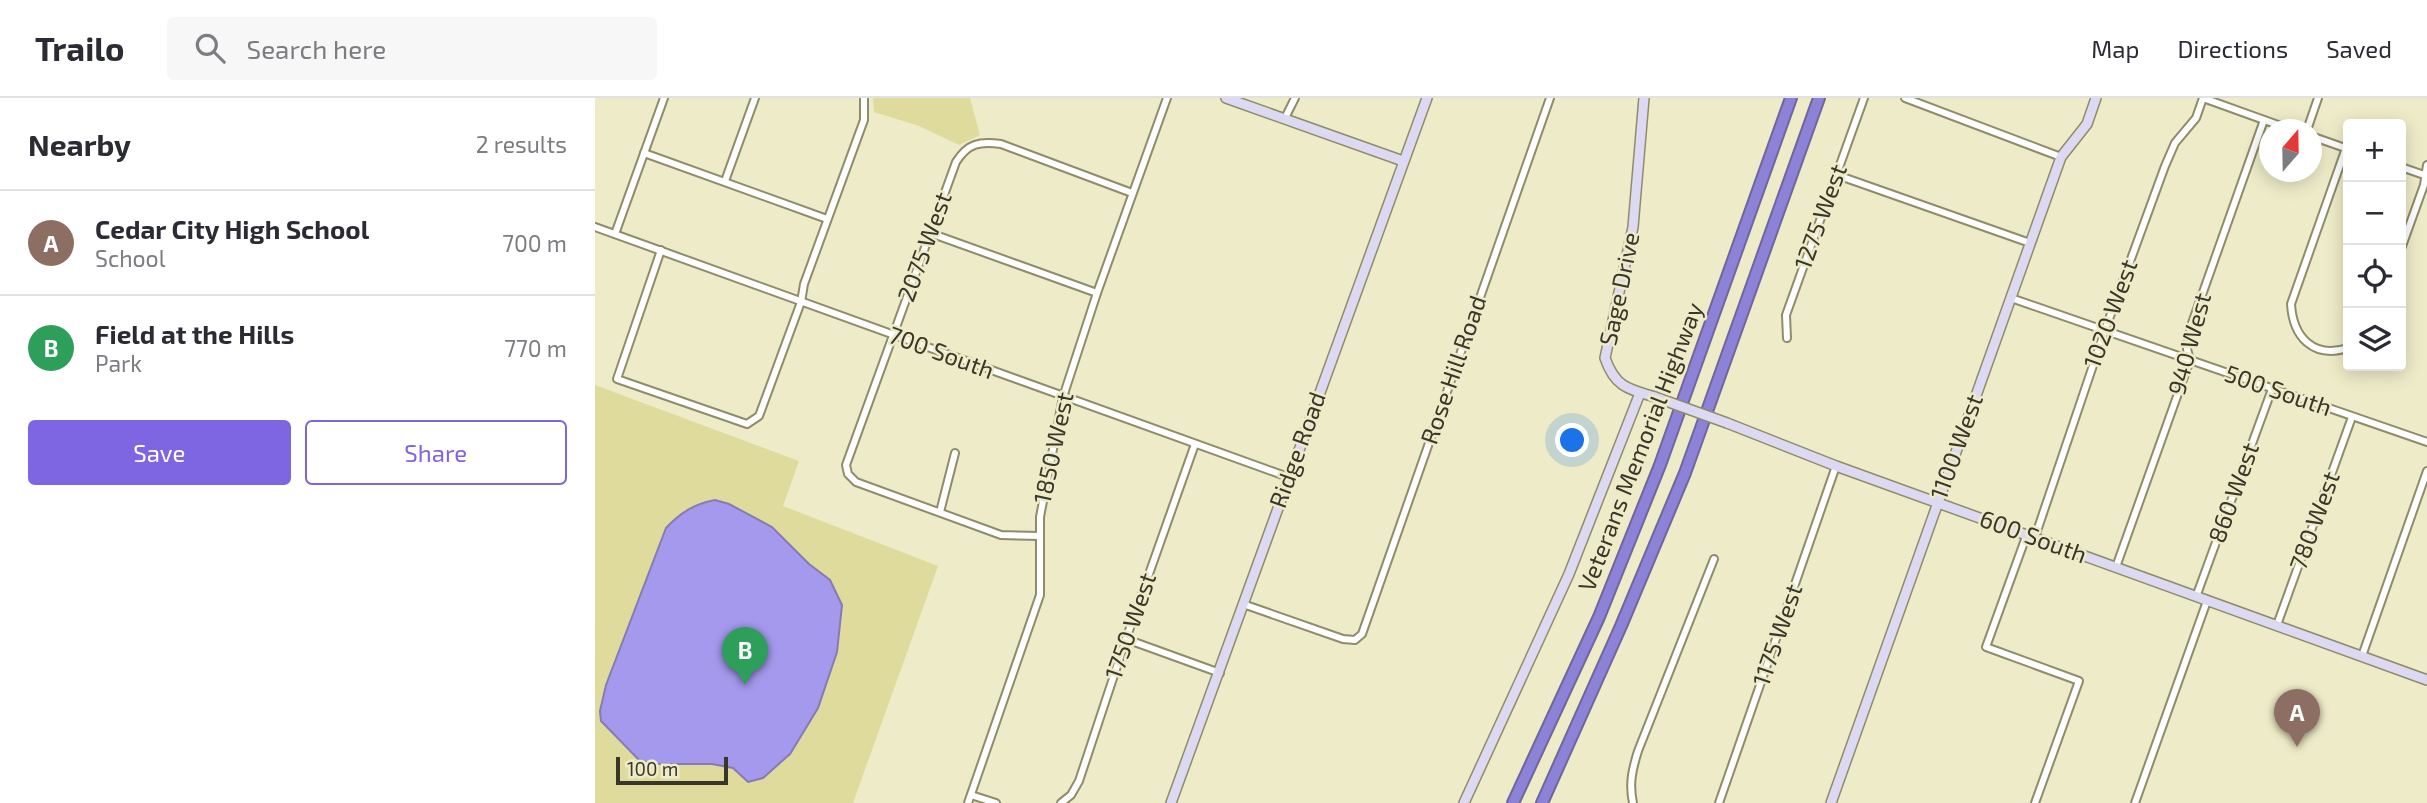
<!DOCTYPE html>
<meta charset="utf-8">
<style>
body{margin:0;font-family:"Exo 2",sans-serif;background:#f7f7f7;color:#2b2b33}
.controls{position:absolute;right:21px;top:21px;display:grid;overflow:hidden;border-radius:7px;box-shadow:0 4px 18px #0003}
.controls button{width:63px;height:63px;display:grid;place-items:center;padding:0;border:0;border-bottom:2px solid #e1e1e2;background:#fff;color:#2b2b33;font:35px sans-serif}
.compass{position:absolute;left:1664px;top:21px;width:63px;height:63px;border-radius:50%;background:#fff;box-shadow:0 4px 18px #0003;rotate:20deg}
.scale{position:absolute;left:21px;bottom:18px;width:112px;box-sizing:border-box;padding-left:7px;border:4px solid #383729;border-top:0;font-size:19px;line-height:24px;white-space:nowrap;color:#383729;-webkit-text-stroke:5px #eeecc8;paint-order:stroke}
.you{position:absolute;left:978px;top:343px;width:24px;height:24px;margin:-18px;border:5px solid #fff;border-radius:50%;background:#1a73e8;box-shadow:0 0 0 10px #1a73e833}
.badge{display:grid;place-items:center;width:46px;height:46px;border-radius:50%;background:#7e65e1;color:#fff;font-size:23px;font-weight:700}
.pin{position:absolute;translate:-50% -58px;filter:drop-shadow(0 2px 4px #0008)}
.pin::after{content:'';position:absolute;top:37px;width:24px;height:21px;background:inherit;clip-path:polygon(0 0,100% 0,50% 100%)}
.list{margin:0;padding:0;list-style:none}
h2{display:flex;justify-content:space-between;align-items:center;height:91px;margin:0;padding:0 28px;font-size:30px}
h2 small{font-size:23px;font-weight:400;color:#7c7c81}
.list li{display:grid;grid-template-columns:46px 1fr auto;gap:21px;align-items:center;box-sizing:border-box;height:105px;padding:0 28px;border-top:2px solid #e1e1e2}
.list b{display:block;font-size:26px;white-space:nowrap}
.list p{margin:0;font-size:23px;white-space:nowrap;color:#7c7c81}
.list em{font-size:23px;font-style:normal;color:#7c7c81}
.actions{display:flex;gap:14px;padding:21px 28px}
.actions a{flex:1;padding:16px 0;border:2px solid #7e65e1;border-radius:7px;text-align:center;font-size:24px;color:#7e65e1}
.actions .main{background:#7e65e1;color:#fff}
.icon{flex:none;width:38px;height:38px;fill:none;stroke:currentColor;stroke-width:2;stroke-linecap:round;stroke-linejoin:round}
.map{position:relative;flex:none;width:1832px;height:705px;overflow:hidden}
header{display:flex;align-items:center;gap:42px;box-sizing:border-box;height:98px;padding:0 35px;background:#fff;border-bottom:2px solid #e1e1e2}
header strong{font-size:33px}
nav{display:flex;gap:38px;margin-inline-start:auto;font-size:24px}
.search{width:490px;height:63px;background:#f7f7f7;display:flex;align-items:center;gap:18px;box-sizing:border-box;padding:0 24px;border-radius:7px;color:#7c7c81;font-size:26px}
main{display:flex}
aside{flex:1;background:#fff}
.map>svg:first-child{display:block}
.green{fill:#dfdb9d}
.water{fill:#a499ed;stroke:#847cb2;stroke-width:2}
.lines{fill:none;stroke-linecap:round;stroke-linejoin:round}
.street-casing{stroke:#8e8c6a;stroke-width:10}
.secondary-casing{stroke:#8e8c6a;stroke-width:12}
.highway-casing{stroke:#6f679b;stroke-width:14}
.street{stroke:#fff;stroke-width:6}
.secondary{stroke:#ddd9f3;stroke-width:9}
.highway{stroke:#8d81d8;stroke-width:10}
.secondary-bridge-casing{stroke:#8e8c6a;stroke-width:12;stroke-linecap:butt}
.secondary-bridge{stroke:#ddd9f3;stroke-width:9}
.labels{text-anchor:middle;stroke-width:5;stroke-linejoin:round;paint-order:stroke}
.street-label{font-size:24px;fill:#383729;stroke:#eeecc8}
</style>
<header>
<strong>Trailo</strong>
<div class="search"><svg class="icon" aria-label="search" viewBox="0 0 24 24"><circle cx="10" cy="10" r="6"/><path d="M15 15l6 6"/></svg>Search here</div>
<nav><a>Map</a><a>Directions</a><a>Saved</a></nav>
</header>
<main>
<aside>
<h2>Nearby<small>2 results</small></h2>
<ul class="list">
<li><span class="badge" style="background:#8d6e63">A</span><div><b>Cedar City High School</b><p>School</p></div><em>700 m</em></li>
<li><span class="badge" style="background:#2e9e5b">B</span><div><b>Field at the Hills</b><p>Park</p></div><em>770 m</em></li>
</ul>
<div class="actions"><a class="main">Save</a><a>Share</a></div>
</aside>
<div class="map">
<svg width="1832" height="705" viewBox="0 0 1832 705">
<rect width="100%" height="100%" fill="#eeecc8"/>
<!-- green -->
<g class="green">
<path d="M278,0H375L385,37L364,47L324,28L279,14Z"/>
<path d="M0,287L204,363L188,408L343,468L258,705H0Z"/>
</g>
<!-- water -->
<path class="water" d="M120,402L134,406L177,429L214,466L235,482L247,507L242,554L223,610L195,656L168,680L153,684L138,670L117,666H55L43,661L6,623L5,613L11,587L71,430C85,415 99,406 120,402Z"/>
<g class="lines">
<!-- street casing -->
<g class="street-casing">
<g id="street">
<path d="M1310,0L1466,59"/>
<path d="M1608,0L1697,32"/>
<path d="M690,20L700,0"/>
<path d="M1712,32L1723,0"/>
<path d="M1716,38L1753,51"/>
<path d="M1751,50L1696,206C1698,239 1718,261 1753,250"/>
<path d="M49,55L232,121"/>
<path d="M1806,69L1832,78"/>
<path d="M1242,77L1435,145"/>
<path d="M130,83L160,0"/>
<path d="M0,129L693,379"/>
<path d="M335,135L502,195"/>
<path d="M20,136L69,0"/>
<path d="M1806,151L1829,87L1832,67"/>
<path d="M66,152L22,281L152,326L164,318L206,204L209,186L269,22V0"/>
<path d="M1416,200L1832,344"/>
<path d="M1192,240L1191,217L1269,0"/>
<path d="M345,414L360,355"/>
<path d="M1432,436L1391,549L1484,583L1440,705"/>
<path d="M445,438L406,437L261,384L253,376L251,367L361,64C373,45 385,43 406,46L537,95"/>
<path d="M1440,439L1510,232L1570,68L1580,45L1601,20L1608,0"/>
<path d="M1521,469L1595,262L1592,251L1596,228L1669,22"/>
<path d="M1601,499L1677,291"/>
<path d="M648,506L748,541L760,542L767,536L955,0"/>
<path d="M1682,527L1757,319"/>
<path d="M531,541L625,575"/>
<path d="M1767,558L1832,373"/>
<path d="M376,697L401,705"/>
<path d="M373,705L445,497V419L468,299L502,195L572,0"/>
<path d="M466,705L476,697L484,683L531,541L600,346"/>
<path d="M1038,705C1034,686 1037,672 1043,653L1119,461"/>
<path d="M1124,705L1241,368"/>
<path d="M1540,705L1612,503"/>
</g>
</g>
<!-- secondary casing -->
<g class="secondary-casing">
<g id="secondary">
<path d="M631,0L808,63"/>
<path d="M1049,0L1038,129L1010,260C1020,289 1033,291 1060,299"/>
<path d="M1132,325L1241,368L1832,582"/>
<path d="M576,705L832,0"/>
<path d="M869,705L974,476L1045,295"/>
<path d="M1236,705L1466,59L1492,26L1501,0"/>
</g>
</g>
<!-- highway casing -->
<g class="highway-casing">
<g id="highway">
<path d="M918,705L1004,519L1065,367L1196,0"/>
<path d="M947,705L1026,528L1090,375L1224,0"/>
</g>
</g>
<!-- street -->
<use href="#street" class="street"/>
<!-- secondary -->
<use href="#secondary" class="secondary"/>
<!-- highway -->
<use href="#highway" class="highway"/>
<!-- secondary-bridge casing -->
<g class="secondary-bridge-casing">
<path id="secondary-bridge" d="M1060,299L1132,325"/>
</g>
<!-- secondary-bridge -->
<use href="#secondary-bridge" class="secondary-bridge"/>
</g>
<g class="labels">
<!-- street labels -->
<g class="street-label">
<text transform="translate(1226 119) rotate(-70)" y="8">1275 West</text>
<text transform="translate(330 149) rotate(-70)" y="8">2075 West</text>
<text transform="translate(1025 191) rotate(-78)" y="8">Sage Drive</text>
<text transform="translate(1516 216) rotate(-70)" y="8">1020 West</text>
<text transform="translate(1595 246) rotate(-75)" y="8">940 West</text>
<text transform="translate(346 255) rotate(20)" y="8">700 South</text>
<text transform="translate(859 272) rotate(-71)" y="8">Rose Hill Road</text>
<text transform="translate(1683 293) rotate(19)" y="8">500 South</text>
<text transform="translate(1046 349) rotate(-69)" y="8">Veterans Memorial Highway</text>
<text transform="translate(1362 349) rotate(-70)" y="8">1100 West</text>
<text transform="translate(459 350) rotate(-78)" y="8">1850 West</text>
<text transform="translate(703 352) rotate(-70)" y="8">Ridge Road</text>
<text transform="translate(1639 395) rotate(-70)" y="8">860 West</text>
<text transform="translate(1720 423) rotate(-70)" y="8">780 West</text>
<text transform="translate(1438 439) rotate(20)" y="8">600 South</text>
<text transform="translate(536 528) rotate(-71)" y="8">1750 West</text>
<text transform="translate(1183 537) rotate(-71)" y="8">1175 West</text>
</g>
</g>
</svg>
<div class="controls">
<button>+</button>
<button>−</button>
<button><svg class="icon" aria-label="locate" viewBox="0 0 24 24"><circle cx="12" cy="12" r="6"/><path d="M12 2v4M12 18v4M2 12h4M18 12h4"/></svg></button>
<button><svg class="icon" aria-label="layers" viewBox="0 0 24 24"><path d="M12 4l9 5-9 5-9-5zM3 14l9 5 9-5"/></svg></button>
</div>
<svg class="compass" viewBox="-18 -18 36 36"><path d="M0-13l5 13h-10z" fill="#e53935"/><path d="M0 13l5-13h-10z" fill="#7c7c81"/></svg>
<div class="scale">100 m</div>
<div class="you"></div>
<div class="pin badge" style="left:1702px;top:649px;background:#8d6e63">A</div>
<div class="pin badge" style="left:150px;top:587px;background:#2e9e5b">B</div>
</div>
</main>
